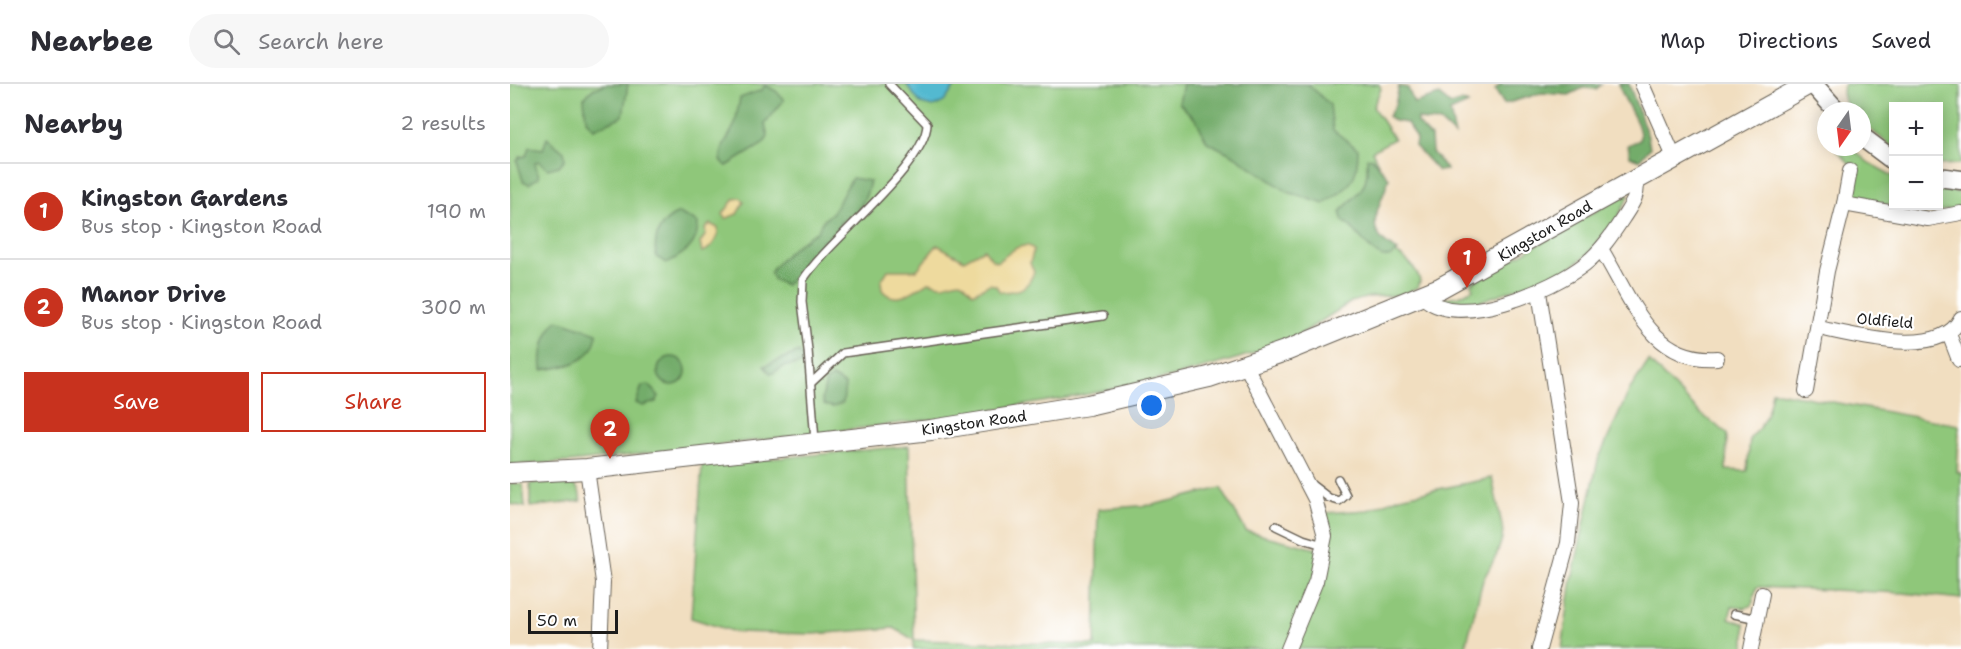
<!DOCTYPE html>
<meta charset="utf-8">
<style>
body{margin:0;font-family:"Shantell Sans",sans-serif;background:#f7f7f7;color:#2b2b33}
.controls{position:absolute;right:18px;top:18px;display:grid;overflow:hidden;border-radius:0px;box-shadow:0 3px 15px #0003}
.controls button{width:54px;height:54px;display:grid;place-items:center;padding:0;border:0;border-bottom:2px solid #e1e1e2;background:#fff;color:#2b2b33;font:30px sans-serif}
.compass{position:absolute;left:1307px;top:18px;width:54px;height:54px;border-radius:50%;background:#fff;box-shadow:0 3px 15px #0003;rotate:194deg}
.scale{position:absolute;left:18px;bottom:15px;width:90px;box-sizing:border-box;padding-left:6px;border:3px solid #1c1c1c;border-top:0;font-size:16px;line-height:21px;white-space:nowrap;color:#1c1c1c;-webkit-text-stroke:4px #fff;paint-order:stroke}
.you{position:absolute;left:642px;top:322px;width:21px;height:21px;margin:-15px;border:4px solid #fff;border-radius:50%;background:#1a73e8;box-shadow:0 0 0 9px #1a73e833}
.badge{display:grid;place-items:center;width:39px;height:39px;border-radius:50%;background:#c8321e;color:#fff;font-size:20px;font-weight:700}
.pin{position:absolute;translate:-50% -50px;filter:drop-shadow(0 2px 3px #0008)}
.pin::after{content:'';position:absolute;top:32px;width:21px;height:18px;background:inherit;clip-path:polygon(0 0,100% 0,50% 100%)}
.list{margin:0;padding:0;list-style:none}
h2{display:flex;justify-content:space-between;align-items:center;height:78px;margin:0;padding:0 24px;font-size:26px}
h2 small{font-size:20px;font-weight:400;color:#7c7c81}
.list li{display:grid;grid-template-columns:39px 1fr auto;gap:18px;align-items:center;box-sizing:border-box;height:96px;padding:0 24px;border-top:2px solid #e1e1e2}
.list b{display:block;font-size:22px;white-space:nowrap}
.list p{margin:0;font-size:20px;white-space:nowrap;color:#7c7c81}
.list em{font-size:20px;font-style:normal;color:#7c7c81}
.actions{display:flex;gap:12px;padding:18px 24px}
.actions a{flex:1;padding:14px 0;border:2px solid #c8321e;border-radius:0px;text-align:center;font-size:21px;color:#c8321e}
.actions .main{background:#c8321e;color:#fff}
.icon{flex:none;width:33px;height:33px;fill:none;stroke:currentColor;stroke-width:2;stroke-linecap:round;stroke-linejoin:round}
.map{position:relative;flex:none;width:1451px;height:565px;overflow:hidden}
header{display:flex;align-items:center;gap:36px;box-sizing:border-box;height:84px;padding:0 30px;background:#fff;border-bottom:2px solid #e1e1e2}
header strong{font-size:28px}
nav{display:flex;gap:33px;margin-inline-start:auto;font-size:21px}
.search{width:420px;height:54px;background:#f7f7f7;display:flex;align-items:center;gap:15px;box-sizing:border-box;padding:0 21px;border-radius:33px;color:#7c7c81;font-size:22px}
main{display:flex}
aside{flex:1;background:#fff}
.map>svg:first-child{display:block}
.green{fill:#8fc77a;stroke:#56724b;stroke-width:1.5}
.forest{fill:#73ac6a;stroke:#486443;stroke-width:1.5}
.sand{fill:#eeda9e;stroke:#857b5d;stroke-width:1.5}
.water{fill:#52b9d0;stroke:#376a76;stroke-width:1.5}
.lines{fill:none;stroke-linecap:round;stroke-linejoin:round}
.service-casing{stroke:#676055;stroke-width:10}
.minor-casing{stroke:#676055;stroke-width:16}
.tertiary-casing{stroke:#676055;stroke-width:21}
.secondary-casing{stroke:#676055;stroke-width:22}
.service{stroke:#fff;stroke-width:7}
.minor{stroke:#fff;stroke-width:14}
.tertiary{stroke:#fff;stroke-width:18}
.secondary{stroke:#fff;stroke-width:20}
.labels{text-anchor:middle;stroke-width:4.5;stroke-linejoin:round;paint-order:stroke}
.street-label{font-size:15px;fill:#1c1c1c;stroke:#fff}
</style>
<header>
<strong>Nearbee</strong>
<div class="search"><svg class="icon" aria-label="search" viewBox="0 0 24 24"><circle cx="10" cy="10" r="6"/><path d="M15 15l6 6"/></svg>Search here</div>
<nav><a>Map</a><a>Directions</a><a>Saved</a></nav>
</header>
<main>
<aside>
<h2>Nearby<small>2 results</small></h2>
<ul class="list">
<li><span class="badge">1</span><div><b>Kingston Gardens</b><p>Bus stop · Kingston Road</p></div><em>190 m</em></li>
<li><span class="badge">2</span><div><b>Manor Drive</b><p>Bus stop · Kingston Road</p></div><em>300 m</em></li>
</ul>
<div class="actions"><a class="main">Save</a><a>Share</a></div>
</aside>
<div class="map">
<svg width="1451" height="565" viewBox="0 0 1451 565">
<rect width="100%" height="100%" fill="#fff"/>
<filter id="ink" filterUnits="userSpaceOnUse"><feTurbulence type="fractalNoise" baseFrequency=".0167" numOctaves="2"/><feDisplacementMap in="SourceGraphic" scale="12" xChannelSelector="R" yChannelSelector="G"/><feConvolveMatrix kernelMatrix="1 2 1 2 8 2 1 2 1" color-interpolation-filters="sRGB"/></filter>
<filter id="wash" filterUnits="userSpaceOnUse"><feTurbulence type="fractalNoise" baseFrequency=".008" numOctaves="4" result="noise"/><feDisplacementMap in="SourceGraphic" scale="24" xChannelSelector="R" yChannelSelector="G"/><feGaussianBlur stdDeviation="1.35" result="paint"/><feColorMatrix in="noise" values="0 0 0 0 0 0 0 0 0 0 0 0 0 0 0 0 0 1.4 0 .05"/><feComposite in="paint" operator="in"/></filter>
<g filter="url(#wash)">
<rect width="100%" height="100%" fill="#f1dec0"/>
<!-- green -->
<g class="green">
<path d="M0,0H869L871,5L863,23L884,55L862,67L876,96L861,137L869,159C886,170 904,175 910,197L908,203L892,211L859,213L841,218L780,257L729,274L666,292L564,313L440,333L311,349L60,378L0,381Z"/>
<path d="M1335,0H1451V80L1429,81L1428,22H1384L1383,63L1352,39V27H1341C1335,19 1328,9 1335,0Z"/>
<path d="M1324,63H1340L1359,79L1383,92L1381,119L1378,122L1343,114L1342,82Z"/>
<path d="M1429,105L1451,109V124L1412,130L1403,127L1402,122H1428Z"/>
<path d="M1115,110L1119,112L1106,136L1078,170L1053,189L1035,199H1022L968,218L956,220L928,215L949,212L963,205L961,199Z"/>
<path d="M1139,277L1191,330L1217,349L1216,386L1237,387L1240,354C1255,340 1259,326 1262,307L1449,341L1447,388L1451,389V515L1393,509L1247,503L1242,521L1235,524L1222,523L1219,534L1235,540V565H1052L1062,495L1088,376L1120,305Z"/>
<path d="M399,362L404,556L585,561L588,425L643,421L711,404L736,447L807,465L815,429L858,426L890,413L982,394L993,446L992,455L987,470L973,496L955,565H403L404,556L384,544L303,550L225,548L181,534L192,381Z"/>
<path d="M0,399L13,400L15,423L0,420Z"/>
<path d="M22,399H62L69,406L71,417L20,423V401Z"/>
</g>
<!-- forest -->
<g class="forest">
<path d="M97,0H118L113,32L84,45L76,36L74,14L83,5Z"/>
<path d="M673,0H798L820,21L823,46L848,65C848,98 840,102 814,120L778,108L723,71L697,58L687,37L669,19Z"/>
<path d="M1092,0L1086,5L1073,4L1059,11L1032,9L994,20L985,6L990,1Z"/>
<path d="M1109,0H1119L1138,53L1140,64L1129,76L1120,72L1118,61L1130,56C1132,38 1113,19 1109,0Z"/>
<path d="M255,1L266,7L274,16L255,40L258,53L253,60L217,82L210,77L213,63L225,40L230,14L252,6Z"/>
<path d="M889,2L898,4L904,19L929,11L941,21L952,17L958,20L940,28L945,52L930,38L915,37L907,34V39L921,53L922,68L937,86L928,87L905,62L906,55L897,39L884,37L878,32L885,21Z"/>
<path d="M37,54L54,68L55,75L49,82L38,85L28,77L25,79L29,93L19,100L13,97L7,77L10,73L16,72L19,63L33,65Z"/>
<path d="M857,74H862L879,94C870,126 849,147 888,167C867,189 851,146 833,137L830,128C849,107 859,106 857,74Z"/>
<path d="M342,94L360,97C356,117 349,129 330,138C328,150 324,155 312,157L309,165L276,201L264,196L260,189C269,175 292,155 307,148L312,138L323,128Z"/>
<path d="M169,129L188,139C188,162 175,169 157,179L146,173C143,153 150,137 169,129Z"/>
<path d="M47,236L87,249C84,278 57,283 32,286C30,268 35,250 47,236Z"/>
<path d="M289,268L293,274L292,280L275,282L261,290L254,282Z"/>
<circle cx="162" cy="287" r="14"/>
<path d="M322,293L335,301L333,319L323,323L314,321L312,315L316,297Z"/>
<path d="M139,301L149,312L146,318L133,322L126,319L132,302Z"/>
</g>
<!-- sand -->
<g class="sand">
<path d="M231,114L234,118L227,130L215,135L213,130L224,115Z"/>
<path d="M200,140L208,144C209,153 201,166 192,168L190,159L196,150L195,145Z"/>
<path d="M427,161L454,176L474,165L482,176L487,178L506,164L517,161L524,165L520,179L524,188C517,207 508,207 490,208L486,202L480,200L463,209C450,195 453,195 434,201C429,202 424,199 419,198C403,206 387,223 372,206L371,197L378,186H407Z"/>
</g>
<!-- water -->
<path class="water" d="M396,0H447L434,18L423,23L411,20Z"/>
</g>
<g filter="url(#ink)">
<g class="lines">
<!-- service casing -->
<g class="service-casing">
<g id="service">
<path d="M301,299L333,269L593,232"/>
<path d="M305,357L298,266L292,218L293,196C317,157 416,82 417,40L379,0"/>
<path d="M802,401L819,414L829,417L836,411L828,395"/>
<path d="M766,442L793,455L813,461"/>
<path d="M1224,530L1248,535"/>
</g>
</g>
<!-- minor casing -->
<g class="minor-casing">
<g id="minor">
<path d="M1132,0L1164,73"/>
<path d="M1334,120L1418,135L1451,129"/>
<path d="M1091,165C1121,213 1140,279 1207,274"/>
<path d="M912,212C947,248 1043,205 1075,180C1091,167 1102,151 1113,134C1120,123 1131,109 1125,96"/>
<path d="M1309,244C1344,251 1431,276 1451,234"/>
<path d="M1439,250L1449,276"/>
<path d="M736,282L805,415L815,452L806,497L778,565"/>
<path d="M1296,307L1317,187L1334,120L1340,87"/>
<path d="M77,385L93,498L90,565"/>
<path d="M1029,565L1058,459L1062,419L1029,208"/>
<path d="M1241,565L1252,510"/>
</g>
</g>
<!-- tertiary casing -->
<g class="tertiary-casing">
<g id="tertiary">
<path d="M1303,0L1327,27"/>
<path d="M1352,53L1384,77"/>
<path d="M1428,93L1451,96"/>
</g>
</g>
<!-- secondary casing -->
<g class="secondary-casing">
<path id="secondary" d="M0,389L77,385L421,346L578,321L699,293L778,266L930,204L1299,0"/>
</g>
<!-- service -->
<use href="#service" class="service"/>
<!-- minor -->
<use href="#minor" class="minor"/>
<!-- tertiary -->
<use href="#tertiary" class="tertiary"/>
<!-- secondary -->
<use href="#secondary" class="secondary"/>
</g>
</g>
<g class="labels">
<!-- street labels -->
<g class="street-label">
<text transform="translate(1035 147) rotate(-30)" y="5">Kingston Road</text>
<text transform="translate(1375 237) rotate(5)" y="5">Oldfield</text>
<text transform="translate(464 339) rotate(-8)" y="5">Kingston Road</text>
</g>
</g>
</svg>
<div class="controls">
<button>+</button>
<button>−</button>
</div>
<svg class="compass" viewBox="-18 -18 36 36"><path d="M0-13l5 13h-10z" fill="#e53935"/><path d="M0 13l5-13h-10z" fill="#7c7c81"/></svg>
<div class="scale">50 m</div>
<div class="you"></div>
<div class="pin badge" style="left:957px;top:204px">1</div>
<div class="pin badge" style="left:100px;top:375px">2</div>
</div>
</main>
